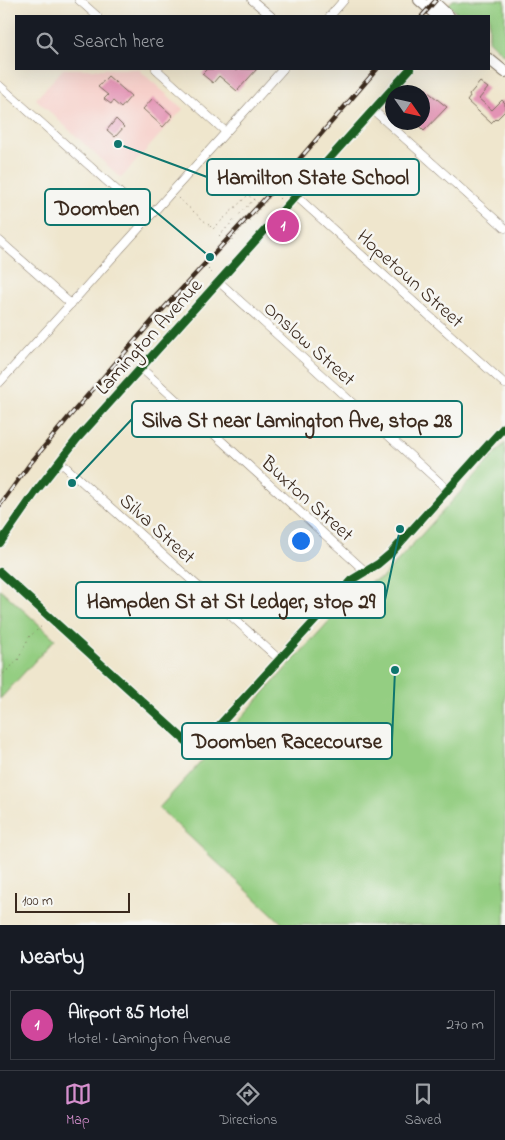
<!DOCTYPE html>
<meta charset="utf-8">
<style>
body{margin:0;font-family:"Indie Flower",sans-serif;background:#20242c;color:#f1f3f6}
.compass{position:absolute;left:385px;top:85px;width:45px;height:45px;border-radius:50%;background:#171b24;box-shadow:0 5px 20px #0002;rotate:124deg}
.scale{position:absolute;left:15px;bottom:12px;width:115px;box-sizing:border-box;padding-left:5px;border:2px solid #3b2a1e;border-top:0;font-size:14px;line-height:18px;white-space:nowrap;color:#3b2a1e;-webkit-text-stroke:4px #f6f6f2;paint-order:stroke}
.you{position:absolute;left:300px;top:540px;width:18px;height:18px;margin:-12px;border:4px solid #fff;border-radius:50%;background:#1a73e8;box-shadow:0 0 0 8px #1a73e833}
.badge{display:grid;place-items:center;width:32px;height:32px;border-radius:50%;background:#d690ce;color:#fff;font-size:16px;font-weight:700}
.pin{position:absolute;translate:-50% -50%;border:2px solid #fff;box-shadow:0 1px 5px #0006}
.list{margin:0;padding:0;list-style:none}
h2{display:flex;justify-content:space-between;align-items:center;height:65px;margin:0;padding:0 20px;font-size:21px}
h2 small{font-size:16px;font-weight:400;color:#9ea1a6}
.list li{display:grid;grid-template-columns:32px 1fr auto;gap:15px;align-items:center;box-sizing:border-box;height:70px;margin:0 10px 10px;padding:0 10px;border:1px solid #363941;border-radius:0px}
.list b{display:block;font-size:19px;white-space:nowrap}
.list p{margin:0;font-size:16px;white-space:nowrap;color:#9ea1a6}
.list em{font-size:16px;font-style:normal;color:#9ea1a6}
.icon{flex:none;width:28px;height:28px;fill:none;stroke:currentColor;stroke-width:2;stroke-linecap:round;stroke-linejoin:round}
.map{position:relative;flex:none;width:505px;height:925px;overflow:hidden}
.search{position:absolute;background:#171b24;box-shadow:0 5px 20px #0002;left:15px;right:15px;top:15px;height:55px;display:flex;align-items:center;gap:12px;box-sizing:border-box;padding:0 18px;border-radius:0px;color:#9ea1a6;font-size:19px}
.sheet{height:145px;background:#171b24}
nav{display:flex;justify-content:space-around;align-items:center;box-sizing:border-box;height:70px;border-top:1px solid #363941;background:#171b24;font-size:14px;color:#9ea1a6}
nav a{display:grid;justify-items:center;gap:2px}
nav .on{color:#d690ce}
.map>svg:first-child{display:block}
.built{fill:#f7d0ca}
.green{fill:#94ce82;stroke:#687c50}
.building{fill:#e393b4}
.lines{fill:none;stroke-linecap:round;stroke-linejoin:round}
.street-casing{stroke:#7a6c5b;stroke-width:9}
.secondary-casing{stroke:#7a6c5b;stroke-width:12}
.path{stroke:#7a6c5b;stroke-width:1;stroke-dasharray:1 4;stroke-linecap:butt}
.street{stroke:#fff;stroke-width:8}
.secondary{stroke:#fff;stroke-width:10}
.rail-casing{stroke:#3b2a1e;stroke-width:4.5}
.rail{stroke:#f6f6f2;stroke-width:2.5;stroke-dasharray:8;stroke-linecap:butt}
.path-bridge{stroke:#7a6c5b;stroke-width:1;stroke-dasharray:1 4;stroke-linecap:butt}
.cycleway-casing{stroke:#f6f6f2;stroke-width:11}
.cycleway{stroke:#1b5e20;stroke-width:8}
.labels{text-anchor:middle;stroke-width:5;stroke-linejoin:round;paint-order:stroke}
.street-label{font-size:20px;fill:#3b2a1e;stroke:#f6f6f2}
.leader{fill:none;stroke:#0f766e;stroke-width:2}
.callout-dot{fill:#0f766e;stroke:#f6f6f2;stroke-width:2}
.callout{fill:#f6f6f2;stroke:#0f766e;stroke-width:2}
.callout-label{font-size:21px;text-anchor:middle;font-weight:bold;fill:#3b2a1e}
</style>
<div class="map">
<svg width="505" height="925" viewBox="0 0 505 925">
<rect width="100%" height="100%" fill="#f6f6f2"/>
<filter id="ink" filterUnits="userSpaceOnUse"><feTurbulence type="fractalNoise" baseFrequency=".02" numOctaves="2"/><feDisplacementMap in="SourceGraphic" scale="10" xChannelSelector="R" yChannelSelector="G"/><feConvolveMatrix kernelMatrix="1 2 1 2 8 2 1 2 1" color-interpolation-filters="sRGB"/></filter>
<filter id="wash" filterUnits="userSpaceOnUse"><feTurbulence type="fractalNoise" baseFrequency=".0096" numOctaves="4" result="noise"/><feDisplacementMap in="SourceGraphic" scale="20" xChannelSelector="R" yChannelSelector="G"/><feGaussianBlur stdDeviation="1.12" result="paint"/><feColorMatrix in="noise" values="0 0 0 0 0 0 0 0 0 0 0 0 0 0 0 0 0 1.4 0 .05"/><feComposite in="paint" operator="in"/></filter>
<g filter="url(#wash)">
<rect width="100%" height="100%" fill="#efe6cd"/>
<!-- built -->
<path class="built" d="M63,69H138L183,109L121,178L36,99Z"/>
<!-- green -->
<g class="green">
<path d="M453,0H505V56L489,41V16H461L448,5Z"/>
<path d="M505,443V925H284L159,808L362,585L382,578Z"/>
<path d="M0,589L55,639L0,699Z"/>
</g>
<g id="blocks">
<!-- building -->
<g class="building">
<path d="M207,69H234L237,71L239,69H257L237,91L219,76L213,83L202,74Z"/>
<path d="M108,76L131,96L121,108L113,101L111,104L104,99L108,95L98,87Z"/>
<path d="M480,82L488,88L479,99L492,110L502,100L505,103V111L496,120L495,119L491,123L467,101L470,97L469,95Z"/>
<path d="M422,87L447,107L424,131L418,125L421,122H422Z"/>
<path d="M153,98L173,116L163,127L143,109Z"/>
<path d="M116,119L124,127L115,137L107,130Z"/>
</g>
</g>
</g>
<g filter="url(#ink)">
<use href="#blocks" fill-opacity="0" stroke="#7a6c5b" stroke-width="1"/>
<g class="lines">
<!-- street casing -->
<g class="street-casing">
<g id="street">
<path d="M79,0L97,16"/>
<path d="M252,0L271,16"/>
<path d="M330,16L344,0"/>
<path d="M156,69L226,132"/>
<path d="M0,86L148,218"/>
<path d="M373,110L505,228"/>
<path d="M296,196L505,384"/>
<path d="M0,241L71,304"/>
<path d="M218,281L447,489"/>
<path d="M141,368L365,571"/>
<path d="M0,382L283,69"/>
<path d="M59,461L280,660"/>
<path d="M0,543L37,490L77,439L410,69"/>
<path d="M0,572L188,743L195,747L202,744L353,579L378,564L391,553L505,426"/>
</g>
</g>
<!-- secondary casing -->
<g class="secondary-casing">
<g id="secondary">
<path d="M419,0L437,16"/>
<path d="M432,0L449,16"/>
<path d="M489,59L505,72"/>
</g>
</g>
<!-- path -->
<g class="path">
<path d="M178,198L210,226"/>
<path d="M262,206L274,193L280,199"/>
<path d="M219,236L254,199"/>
<path d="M208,269L212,273"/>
<path d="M0,677L18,660L29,637L43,625"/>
</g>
<!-- street -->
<use href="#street" class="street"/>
<!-- secondary -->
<use href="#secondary" class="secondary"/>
<!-- rail casing -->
<g class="rail-casing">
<g id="rail">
<path d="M422,16L436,0"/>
<path d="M0,505L29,465L68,418L153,320L272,191L377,69"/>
</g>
</g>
<!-- rail -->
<use href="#rail" class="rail"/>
<!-- path-bridge -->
<path class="path-bridge" d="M210,226L213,229L248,195L262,206L228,244"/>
<!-- cycleway casing -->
<g class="cycleway-casing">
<g id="cycleway">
<path d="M0,543L37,490L77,439L410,69"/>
<path d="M0,572L188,743L195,747L202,744L353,579L378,564L391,553L505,426"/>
</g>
</g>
<!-- cycleway -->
<use href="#cycleway" class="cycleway"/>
</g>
</g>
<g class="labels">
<!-- street labels -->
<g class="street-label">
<text transform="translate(411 278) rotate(42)" y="7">Hopetoun Street</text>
<text transform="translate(148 336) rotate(-48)" y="7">Lamington Avenue</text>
<text transform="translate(310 343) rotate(42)" y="7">Onslow Street</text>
<text transform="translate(308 498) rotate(42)" y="7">Buxton Street</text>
<text transform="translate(158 528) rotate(42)" y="7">Silva Street</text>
</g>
</g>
<!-- callouts -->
<path class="leader" d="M118 144L207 177M210 257L150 207M72 483L132 419M400 529L385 600M395 670L392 741"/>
<g class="callout-dot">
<circle cx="118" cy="144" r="5"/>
<circle cx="210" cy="257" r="5"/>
<circle cx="72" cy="483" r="5"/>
<circle cx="400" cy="529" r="5"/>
<circle cx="395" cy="670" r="5"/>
</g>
<g class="callout">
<rect x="207" y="159" width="212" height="36" rx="5"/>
<rect x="45" y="189" width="105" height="36" rx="5"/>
<rect x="132" y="401" width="330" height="36" rx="5"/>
<rect x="76" y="582" width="309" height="36" rx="5"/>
<rect x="182" y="723" width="210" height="36" rx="5"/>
</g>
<g class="callout-label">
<text x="313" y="184">Hamilton State School</text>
<text x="97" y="215">Doomben</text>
<text x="297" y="427">Silva St near Lamington Ave, stop 28</text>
<text x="231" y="608">Hampden St at St Ledger, stop 29</text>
<text x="287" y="748">Doomben Racecourse</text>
</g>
</svg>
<svg class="compass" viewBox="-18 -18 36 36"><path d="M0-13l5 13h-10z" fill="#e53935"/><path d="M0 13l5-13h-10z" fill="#9ea1a6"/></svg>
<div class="scale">100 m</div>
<div class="you"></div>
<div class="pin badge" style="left:283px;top:226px;background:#d1479c">1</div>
<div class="search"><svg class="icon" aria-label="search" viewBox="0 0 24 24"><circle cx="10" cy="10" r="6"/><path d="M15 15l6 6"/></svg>Search here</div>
</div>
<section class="sheet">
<h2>Nearby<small></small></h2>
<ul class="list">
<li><span class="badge" style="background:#d1479c">1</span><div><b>Airport 85 Motel</b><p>Hotel · Lamington Avenue</p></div><em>270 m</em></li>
</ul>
</section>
<nav>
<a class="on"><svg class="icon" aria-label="map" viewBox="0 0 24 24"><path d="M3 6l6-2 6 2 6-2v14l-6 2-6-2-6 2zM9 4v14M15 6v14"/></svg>Map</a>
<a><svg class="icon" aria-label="directions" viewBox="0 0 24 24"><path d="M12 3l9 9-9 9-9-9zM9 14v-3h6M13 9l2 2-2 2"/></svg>Directions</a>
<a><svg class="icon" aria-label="saved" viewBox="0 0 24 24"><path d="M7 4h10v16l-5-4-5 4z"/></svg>Saved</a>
</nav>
